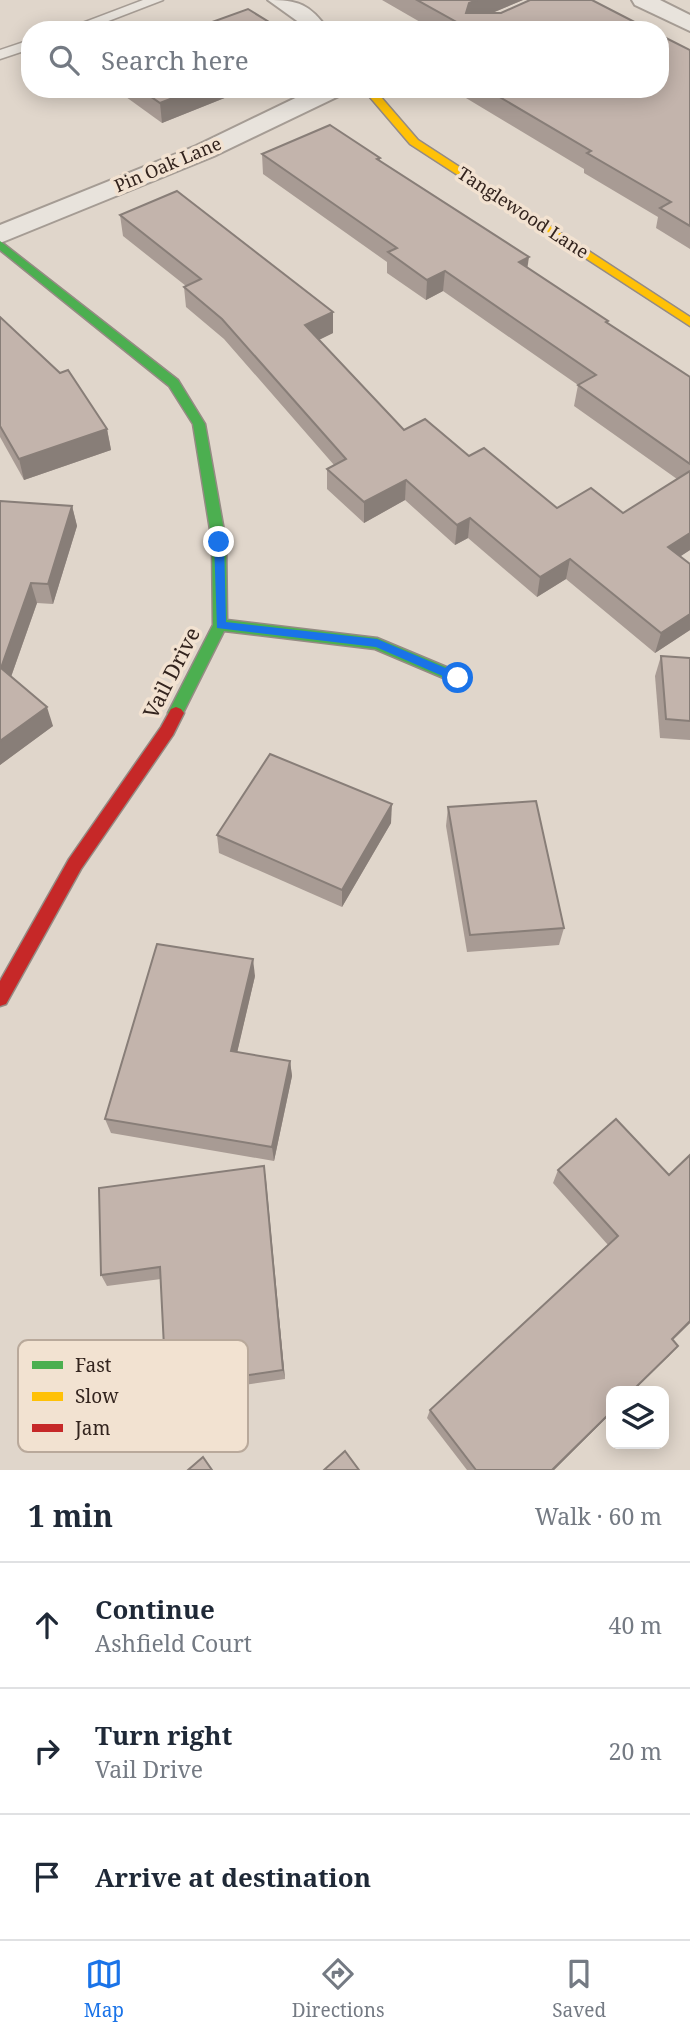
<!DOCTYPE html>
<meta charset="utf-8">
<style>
body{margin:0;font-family:"Noto Serif",serif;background:#f6f6f7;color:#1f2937}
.controls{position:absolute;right:21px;bottom:21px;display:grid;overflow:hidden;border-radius:14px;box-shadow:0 4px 18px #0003}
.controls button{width:63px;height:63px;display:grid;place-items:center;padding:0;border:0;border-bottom:2px solid #e0e1e3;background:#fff;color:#1f2937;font:35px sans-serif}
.stop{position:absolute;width:21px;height:21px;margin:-16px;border:5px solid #1a73e8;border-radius:50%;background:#fff}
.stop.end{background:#1a73e8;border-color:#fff;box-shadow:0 2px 7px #0008}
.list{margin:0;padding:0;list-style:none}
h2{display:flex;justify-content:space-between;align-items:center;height:91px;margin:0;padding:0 28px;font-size:30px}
h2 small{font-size:23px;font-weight:400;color:#747a83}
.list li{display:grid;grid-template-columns:46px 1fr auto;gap:21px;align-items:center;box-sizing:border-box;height:126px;padding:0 28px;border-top:2px solid #e0e1e3}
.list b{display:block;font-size:26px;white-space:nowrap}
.list p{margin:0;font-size:23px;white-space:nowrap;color:#747a83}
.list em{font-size:23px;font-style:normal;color:#747a83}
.icon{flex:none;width:38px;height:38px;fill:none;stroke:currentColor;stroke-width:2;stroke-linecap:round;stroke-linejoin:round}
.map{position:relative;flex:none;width:690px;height:1470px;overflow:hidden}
.search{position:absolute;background:#fff;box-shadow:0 4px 18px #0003;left:21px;right:21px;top:21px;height:77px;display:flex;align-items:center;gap:18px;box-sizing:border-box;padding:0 24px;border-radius:28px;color:#747a83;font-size:26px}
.sheet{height:469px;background:#fff}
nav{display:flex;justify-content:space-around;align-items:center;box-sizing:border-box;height:98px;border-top:2px solid #e0e1e3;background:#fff;font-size:19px;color:#747a83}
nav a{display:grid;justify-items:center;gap:4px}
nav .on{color:#1a73e8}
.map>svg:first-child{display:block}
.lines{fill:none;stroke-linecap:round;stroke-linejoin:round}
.lane-casing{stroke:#a59c94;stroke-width:3}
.street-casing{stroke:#a59c94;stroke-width:4}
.fast-casing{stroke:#958b84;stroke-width:3}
.slow-casing{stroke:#958b84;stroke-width:3}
.jam-casing{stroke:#958b84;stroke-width:3}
.lane{fill:#e8e3dc;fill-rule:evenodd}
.street{fill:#e8e3dc;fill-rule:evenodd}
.fast{fill:#4caf50;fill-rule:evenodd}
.slow{fill:#ffc107;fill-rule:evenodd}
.jam{fill:#c62828;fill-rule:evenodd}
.wall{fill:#a89b94}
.shaded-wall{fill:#887e78}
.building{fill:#c3b4ac;stroke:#887e78;stroke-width:2}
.route{fill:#1a73e8}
.labels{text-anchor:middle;stroke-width:7;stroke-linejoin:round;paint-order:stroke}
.far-street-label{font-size:18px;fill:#33241e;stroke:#f2e2d1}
.street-label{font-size:21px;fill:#33241e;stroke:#f2e2d1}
.key{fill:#f2e2d1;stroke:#b9a99b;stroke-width:2}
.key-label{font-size:19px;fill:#33241e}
</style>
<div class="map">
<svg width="690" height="1470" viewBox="0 0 690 1470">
<rect width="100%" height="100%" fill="#e0d6cb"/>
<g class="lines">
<!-- lane casing -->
<g class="lane-casing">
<g id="lane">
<path d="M143,0H163L85,30H64Z"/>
<path d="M30,40V49L0,59V50Z"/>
</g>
</g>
<!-- street casing -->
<g class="street-casing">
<g id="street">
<path d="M268,0C298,0 310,4 328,30H305L300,23Z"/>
<path d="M632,0H660L690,15V31L635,5Z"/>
<path d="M314,89H346L343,94L214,156L0,243V225L196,146Z"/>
</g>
</g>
<!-- fast casing -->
<g class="fast-casing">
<path id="fast" d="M0,241L178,380L205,424L226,542L227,620L377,638L463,674L466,678L463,682H453L375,649L224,631L181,717H171L168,713L213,625L212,542L193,424L169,386L0,250Z"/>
</g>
<!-- slow casing -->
<g class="slow-casing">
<path id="slow" d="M363,89H374L418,140L690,317V326L410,144Z"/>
</g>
<!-- jam casing -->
<g class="jam-casing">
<path id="jam" d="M176,707L181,709L184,713L173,735L81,869L6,1004L0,1006V981L69,859L161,727L171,709Z"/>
</g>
<!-- lane -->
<use href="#lane" class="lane"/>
<!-- street -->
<use href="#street" class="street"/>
<!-- fast -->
<use href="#fast" class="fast"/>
<!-- slow -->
<use href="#slow" class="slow"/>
<!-- jam -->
<use href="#jam" class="jam"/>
</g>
<!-- wall -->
<g class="wall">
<path d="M382,0H523L492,13L650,30H434Z"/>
<path d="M690,50V249L656,228L658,217L584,173V169L451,89H660Z"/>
<path d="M115,89H247L162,123Z"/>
<path d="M262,154L380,158V161L528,268L608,321L607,323L690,377V550L680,556L690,564V630L655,653L566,579L537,597L468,538L455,545L405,500L364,523L327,489V469L334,465L224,339L186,307L184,287L186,286L123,236L120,215L333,333L319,340L404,430L469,456L557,508L623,513L677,479L574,406L578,385L443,291L426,300L387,273V262L263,174Z"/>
<path d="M0,317L60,373L107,429L111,450L24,480L0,437Z"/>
<path d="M0,501L72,506L77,526L53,604L37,603L11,677L53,726L0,765Z"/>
<path d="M661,656L690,658V740L660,738L655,676Z"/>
<path d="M448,807L564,928L559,945L467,952L446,826Z"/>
<path d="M391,823L342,907L219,853L217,835Z"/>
<path d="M255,976L237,1052L290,1061L292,1076L274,1161L111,1133L105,1119Z"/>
<path d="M690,1155V1323L673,1340L669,1356L611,1391V1413L554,1470H467L427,1418L430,1410L608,1245L553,1183L558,1170L669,1175Z"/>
<path d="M264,1166L285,1379L170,1396L166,1387L161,1279L107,1286L101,1275Z"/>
</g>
<!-- shaded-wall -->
<g class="shaded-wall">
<path d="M477,0H523L468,23L466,13L469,3Z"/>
<path d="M196,89H247L162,123L160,103Z"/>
<path d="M529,257L526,277L519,262Z"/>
<path d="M445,271L443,291L426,300L427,280Z"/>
<path d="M333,312V333L306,346L305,325Z"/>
<path d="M107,429L111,450L24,480L19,459Z"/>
<path d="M406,480L405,500L364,523V502Z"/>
<path d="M72,506L77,526L53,604L48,584Z"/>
<path d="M470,518L468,538L455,545L457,525Z"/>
<path d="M690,533V550L663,568L668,547Z"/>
<path d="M570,559L566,579L537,597L540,577Z"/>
<path d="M31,583L37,603L7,688L1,668Z"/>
<path d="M690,614V630L655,653L661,633Z"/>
<path d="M47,707L53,726L0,765V741Z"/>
<path d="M392,804L391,823L342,907V890Z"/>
<path d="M253,959L255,976L234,1066L231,1051Z"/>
<path d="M290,1061L292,1076L274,1161L272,1147Z"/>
<path d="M264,1166L266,1180L285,1379L283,1370Z"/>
<path d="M690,1321V1323L663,1349L672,1339Z"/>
<path d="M678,1346L669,1356L633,1391H632Z"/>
<path d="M611,1412V1413L554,1470H552Z"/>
</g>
<!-- building -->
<g class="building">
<path d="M417,0H477L469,3L466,13H501L530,0H592L650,30H471Z"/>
<path d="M248,9L282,30H190Z"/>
<path d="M660,35L690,50V226L660,208L671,202L587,153L591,151L486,89H660Z"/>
<path d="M140,89H196L160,103Z"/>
<path d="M330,125L380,158L377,159L529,257L519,262L608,321L606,322L690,377V464L578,385L596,375L445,271L427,280L388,252L397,248L262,154Z"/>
<path d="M177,191L333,312L305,325L404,430L425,419L469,456L484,448L557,508L591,488L623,513L690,471V533L668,547L690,564V614L661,633L570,559L540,577L470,518L457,525L406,480L364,502L327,469L346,459L222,319L184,287L201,279L120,215Z"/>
<path d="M0,317L60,373L68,370L107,429L19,459L0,426Z"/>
<path d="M0,501L72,506L48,584L31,583L1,668L47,707L0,741Z"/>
<path d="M661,656L690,658V721L666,719Z"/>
<path d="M270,754L392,804L342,890L217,835Z"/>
<path d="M536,801L564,928L470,935L448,807Z"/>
<path d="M157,944L253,959L231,1051L290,1061L272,1147L105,1119Z"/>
<path d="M616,1119L669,1175L690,1155V1321L672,1339L678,1346L632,1391H611V1412L552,1470H476L430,1410L618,1236L558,1170Z"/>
<path d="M264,1166L283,1370L166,1387L160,1267L101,1275L99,1188Z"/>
<path d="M345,1451L359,1470H324Z"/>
<path d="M203,1457L212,1470H188Z"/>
</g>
<!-- route -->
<path class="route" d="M219,539L224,542L226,622L377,639L462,675V681H454L376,647L217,628L214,542Z"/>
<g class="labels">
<!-- far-street labels -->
<g class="far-street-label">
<text transform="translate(168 165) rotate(-23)" y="6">Pin Oak Lane</text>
<text transform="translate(523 213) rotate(33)" y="6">Tanglewood Lane</text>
</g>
<!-- street labels -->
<g class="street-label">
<text transform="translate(172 673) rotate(-63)" y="7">Vail Drive</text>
</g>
</g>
<!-- legend -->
<rect x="18" y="1340" width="230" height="112" rx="10" class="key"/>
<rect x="32" y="1361" width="31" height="8" fill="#4caf50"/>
<rect x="32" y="1392" width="31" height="9" fill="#ffc107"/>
<rect x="32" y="1424" width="31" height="8" fill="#c62828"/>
<g class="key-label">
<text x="75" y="1372">Fast</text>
<text x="75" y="1403">Slow</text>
<text x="75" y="1435">Jam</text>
</g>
</svg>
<div class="controls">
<button><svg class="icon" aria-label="layers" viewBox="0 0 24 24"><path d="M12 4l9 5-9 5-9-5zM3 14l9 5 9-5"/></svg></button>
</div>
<div class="stop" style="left:458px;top:678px"></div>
<div class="stop end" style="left:219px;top:542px"></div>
<div class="search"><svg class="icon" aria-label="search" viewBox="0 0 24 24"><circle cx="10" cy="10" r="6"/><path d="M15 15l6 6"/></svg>Search here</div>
</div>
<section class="sheet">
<h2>1 min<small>Walk · 60 m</small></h2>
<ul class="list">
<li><svg class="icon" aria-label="ahead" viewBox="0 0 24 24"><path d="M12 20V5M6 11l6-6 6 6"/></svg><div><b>Continue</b><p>Ashfield Court</p></div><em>40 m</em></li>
<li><svg class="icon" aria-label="right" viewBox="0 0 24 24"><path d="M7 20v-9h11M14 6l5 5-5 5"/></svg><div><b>Turn right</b><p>Vail Drive</p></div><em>20 m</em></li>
<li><svg class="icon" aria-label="arrive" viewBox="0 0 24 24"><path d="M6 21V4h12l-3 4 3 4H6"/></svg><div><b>Arrive at destination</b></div></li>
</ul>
</section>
<nav>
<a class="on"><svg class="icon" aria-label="map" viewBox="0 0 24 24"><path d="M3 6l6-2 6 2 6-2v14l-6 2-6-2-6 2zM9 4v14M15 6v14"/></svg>Map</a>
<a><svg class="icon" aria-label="directions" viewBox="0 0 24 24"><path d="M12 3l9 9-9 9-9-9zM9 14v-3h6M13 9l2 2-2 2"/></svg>Directions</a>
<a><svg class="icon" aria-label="saved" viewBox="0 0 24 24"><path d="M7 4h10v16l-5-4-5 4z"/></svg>Saved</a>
</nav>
